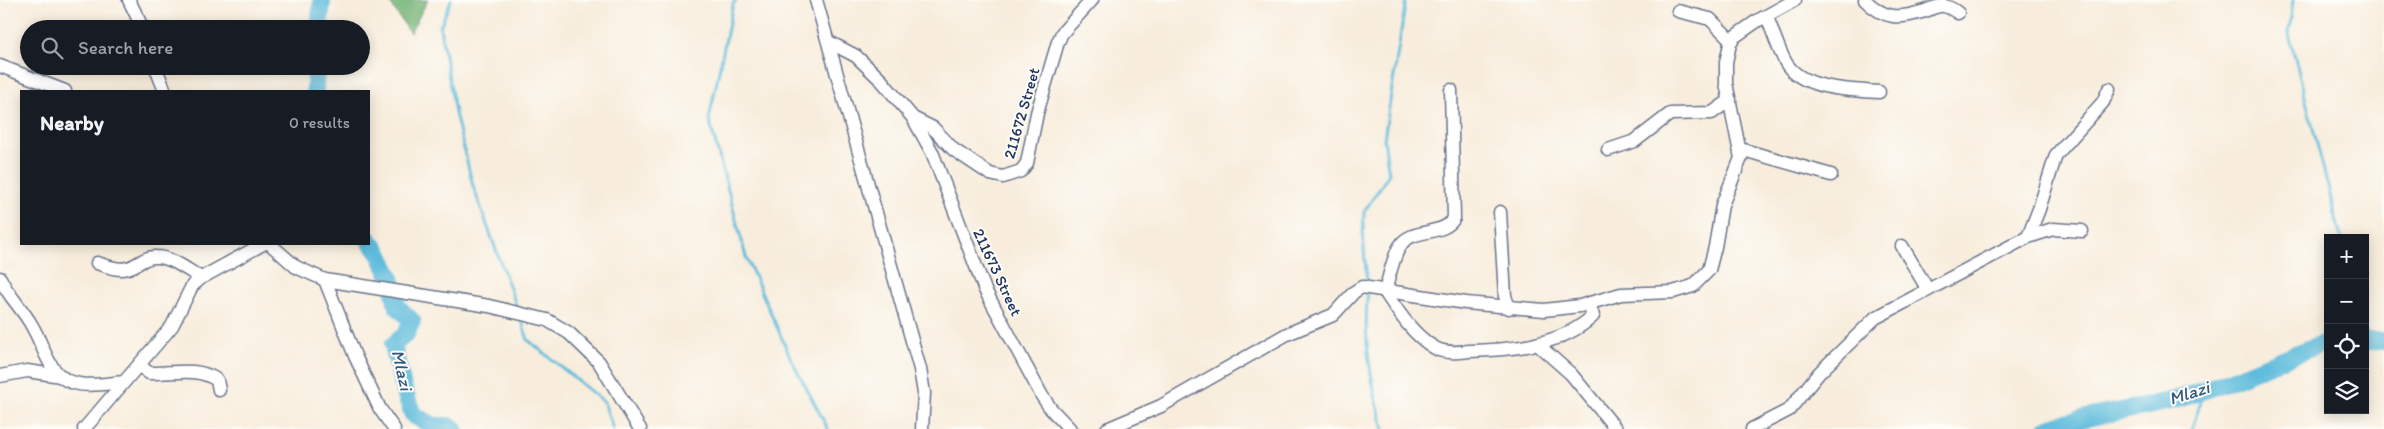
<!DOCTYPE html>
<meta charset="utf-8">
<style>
body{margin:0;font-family:Itim,sans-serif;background:#20242c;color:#f1f3f6}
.controls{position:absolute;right:15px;bottom:15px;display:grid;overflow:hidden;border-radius:0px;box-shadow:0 2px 12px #0003}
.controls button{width:45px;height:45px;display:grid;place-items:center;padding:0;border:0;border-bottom:1px solid #363941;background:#171b24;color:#f1f3f6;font:25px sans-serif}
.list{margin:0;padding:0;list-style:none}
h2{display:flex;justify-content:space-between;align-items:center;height:65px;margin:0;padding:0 20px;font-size:21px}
h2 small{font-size:16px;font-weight:400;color:#9ea1a6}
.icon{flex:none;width:28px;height:28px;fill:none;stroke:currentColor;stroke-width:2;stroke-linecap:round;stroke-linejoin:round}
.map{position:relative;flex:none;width:2384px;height:429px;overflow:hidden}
.search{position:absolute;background:#171b24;box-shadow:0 2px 12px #0003;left:20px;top:20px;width:350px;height:55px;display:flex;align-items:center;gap:12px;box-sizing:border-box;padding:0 18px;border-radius:28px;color:#9ea1a6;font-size:19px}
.panel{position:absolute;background:#171b24;box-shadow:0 2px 12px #0003;left:20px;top:90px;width:350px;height:155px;border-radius:0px}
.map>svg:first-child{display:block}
.forest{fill:#72b273;stroke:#467068}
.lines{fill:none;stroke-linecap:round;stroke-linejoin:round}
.stream{stroke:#5ebcdc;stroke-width:3}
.river{stroke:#5ebcdc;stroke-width:18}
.minor-casing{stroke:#68728a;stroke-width:15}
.minor{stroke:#fff;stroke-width:12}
.labels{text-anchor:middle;stroke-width:4;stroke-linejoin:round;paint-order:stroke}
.street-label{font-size:16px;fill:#1b2f5e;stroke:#fdfcf7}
.water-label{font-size:18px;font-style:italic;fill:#2f5984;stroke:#fdfcf7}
</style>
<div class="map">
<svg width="2384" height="429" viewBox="0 0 2384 429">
<rect width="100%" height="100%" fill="#fdfcf7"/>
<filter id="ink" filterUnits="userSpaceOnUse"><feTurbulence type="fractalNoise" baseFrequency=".02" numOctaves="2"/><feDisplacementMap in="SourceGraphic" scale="10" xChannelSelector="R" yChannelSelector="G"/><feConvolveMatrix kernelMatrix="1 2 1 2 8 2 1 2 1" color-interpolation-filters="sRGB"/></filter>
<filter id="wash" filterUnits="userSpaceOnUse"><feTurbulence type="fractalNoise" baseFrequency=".0096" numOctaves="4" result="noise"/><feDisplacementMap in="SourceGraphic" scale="20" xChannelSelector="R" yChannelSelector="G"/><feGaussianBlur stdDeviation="1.12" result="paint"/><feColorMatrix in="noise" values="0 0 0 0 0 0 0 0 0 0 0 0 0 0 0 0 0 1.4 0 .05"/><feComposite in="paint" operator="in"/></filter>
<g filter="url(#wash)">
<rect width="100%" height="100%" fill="#f8eddc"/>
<!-- forest -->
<path class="forest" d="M388,0H428L410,33Z"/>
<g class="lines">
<!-- stream -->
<g class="stream">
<path d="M451,0L440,27L455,113L473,186L517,308"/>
<path d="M736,0L733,4L709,119L746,257L791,359L828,429"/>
<path d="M2293,0L2289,34L2341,238"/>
<path d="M1367,281L1363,239L1364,212L1389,174L1384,139L1406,0"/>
<path d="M1368,290C1362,337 1371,384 1384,429"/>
<path d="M520,316L528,340L604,402L613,429"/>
<path d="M2365,333L2367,341"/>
<path d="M2192,429L2204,389"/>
</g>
<!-- river -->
<g class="river">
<path d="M319,29L322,0"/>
<path d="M315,91L316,66"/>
<path d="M369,240L378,251L391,278L397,306L412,321L406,334L393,345L403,387L413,415L434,426H449L455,429"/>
<path d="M2365,341H2384"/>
<path d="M2046,429C2089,414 2134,411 2177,399C2227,385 2277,359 2328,342"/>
</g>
</g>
</g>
<g filter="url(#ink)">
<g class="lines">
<!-- minor casing -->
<g class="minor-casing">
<g id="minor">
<path d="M129,0L143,29"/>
<path d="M816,0L920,369L924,393L922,429"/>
<path d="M1865,0C1885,20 1899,19 1925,11C1931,9 1938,5 1944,6C1949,7 1954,10 1958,13"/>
<path d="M1678,11L1710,19L1732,41"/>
<path d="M1767,17C1773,32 1778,49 1786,63C1802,90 1852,90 1879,92"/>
<path d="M829,42L856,56L882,81L913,118L933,128L954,150L990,174L1003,177L1021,171L1027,163L1037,113L1058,42L1062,33L1092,0"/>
<path d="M0,66L65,91"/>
<path d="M155,66L165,91"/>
<path d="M1451,90L1454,218C1444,237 1411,227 1400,246C1392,259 1389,278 1385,292C1399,313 1413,335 1435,348C1445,354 1459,352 1469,351C1510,350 1561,346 1593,316L1589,303"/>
<path d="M913,118L932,152L985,290L1042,396L1051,409L1070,429"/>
<path d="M1740,149L1831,175"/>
<path d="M1608,150L1635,141L1670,114L1712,113L1730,100"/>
<path d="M1500,212L1505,296L1509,308"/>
<path d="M2028,237L2039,209L2056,155L2103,102L2109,89"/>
<path d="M270,244L296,267L325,280L489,306L547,320L569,333L599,362L640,429"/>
<path d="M1902,246L1928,290"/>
<path d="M97,263C107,266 117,271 127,268C138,266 144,256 156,257C172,257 187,270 201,278"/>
<path d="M0,278C8,296 23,309 32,326C40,339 44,355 53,368C69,392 100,384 124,382"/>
<path d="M325,280L355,356L380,409L394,429"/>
<path d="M1537,344L1571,374L1616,429"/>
<path d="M139,365L149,373C173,374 195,366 217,380L219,390"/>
<path d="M0,376L27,371L61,376"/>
<path d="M84,429L172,326L192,286L201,278L263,244"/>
<path d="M1107,429L1161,406L1287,334L1333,315L1354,292L1362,287L1466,303L1544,310L1580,306L1621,294L1673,292L1693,286L1709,270L1715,247L1722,205L1741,158L1726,83V62L1730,44L1734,37L1757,21L1795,0"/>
<path d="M1752,429L1789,410L1819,373L1875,318L2028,237L2053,229L2082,231"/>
</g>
</g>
<!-- minor -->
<use href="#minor" class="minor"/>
</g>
</g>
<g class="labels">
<!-- street labels -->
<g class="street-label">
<text transform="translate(1021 113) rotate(-74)" y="6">211672 Street</text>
<text transform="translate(998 272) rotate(65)" y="6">211673 Street</text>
</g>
<!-- water labels -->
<g class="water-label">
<text transform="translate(402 370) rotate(77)" y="6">Mlazi</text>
<text transform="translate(2189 393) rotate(-18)" y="6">Mlazi</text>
</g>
</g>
</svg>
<div class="controls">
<button>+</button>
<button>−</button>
<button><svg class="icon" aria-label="locate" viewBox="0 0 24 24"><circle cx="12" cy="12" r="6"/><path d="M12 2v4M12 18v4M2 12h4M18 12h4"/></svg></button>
<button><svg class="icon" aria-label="layers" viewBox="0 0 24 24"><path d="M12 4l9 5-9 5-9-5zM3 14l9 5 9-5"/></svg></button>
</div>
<div class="search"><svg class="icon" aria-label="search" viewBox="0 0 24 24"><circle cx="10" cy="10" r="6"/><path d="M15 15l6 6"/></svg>Search here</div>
<section class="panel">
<h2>Nearby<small>0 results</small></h2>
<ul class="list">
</ul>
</section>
</div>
